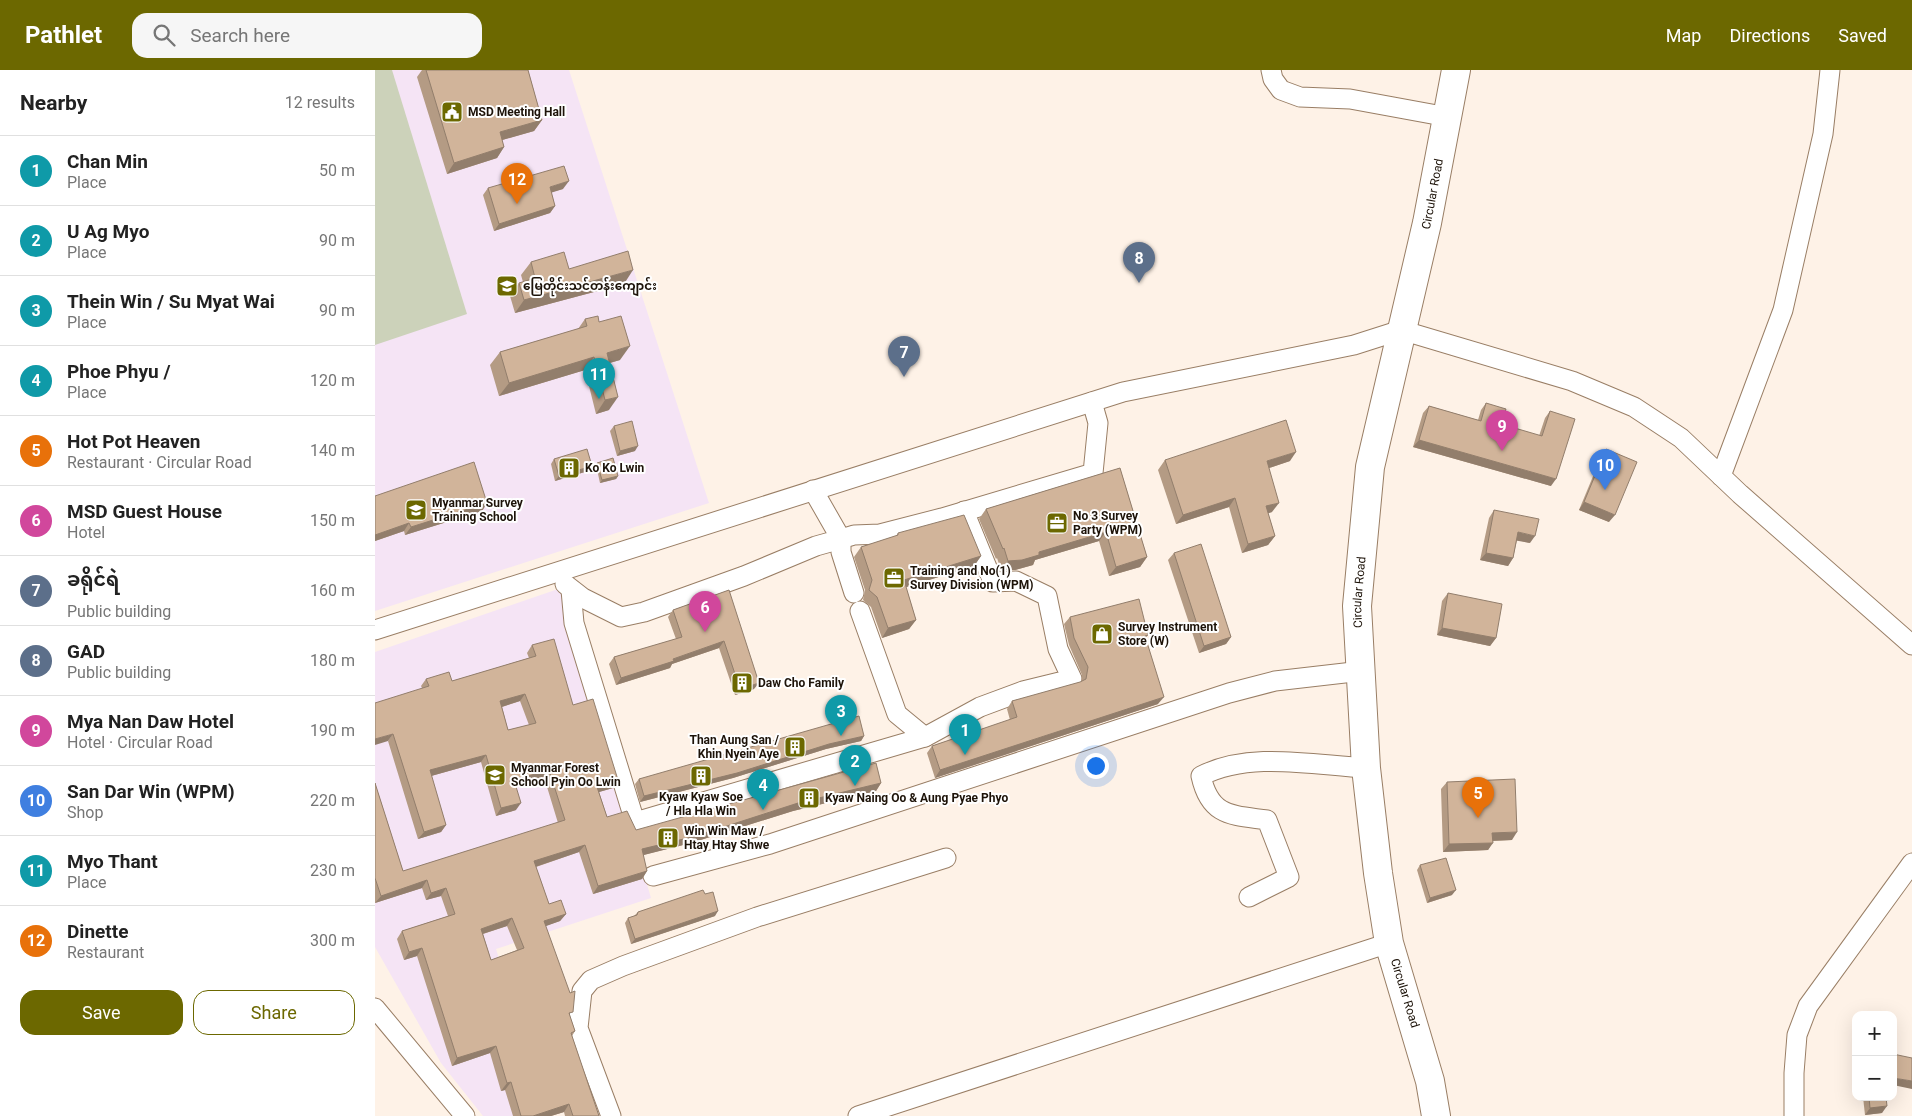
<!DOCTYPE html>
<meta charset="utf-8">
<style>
body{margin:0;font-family:Roboto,"Noto Sans Myanmar",sans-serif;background:#f6f6f6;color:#222}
.controls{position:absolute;right:15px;bottom:15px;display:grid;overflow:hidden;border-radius:10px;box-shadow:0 5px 20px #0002}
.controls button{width:45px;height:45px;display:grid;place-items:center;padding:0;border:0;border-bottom:1px solid #e0e0e0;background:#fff;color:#222;font:25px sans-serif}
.you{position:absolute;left:720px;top:695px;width:18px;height:18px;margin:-12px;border:4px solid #fff;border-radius:50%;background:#1a73e8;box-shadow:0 0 0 8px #1a73e833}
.badge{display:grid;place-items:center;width:32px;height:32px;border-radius:50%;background:#6c6800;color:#fff;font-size:16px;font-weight:700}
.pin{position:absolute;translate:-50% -41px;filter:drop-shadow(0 1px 2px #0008)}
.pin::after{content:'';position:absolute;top:26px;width:18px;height:15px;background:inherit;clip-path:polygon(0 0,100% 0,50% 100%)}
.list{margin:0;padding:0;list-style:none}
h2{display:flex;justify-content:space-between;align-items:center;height:65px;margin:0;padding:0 20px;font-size:21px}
h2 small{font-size:16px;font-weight:400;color:#767676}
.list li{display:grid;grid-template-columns:32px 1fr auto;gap:15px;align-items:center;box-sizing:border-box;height:70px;padding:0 20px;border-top:1px solid #e0e0e0}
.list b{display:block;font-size:19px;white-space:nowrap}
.list p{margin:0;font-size:16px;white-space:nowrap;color:#767676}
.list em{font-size:16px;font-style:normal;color:#767676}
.actions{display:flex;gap:10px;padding:15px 20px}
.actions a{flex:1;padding:11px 0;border:1px solid #6c6800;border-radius:15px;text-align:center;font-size:18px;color:#6c6800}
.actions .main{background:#6c6800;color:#fff}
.icon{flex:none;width:28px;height:28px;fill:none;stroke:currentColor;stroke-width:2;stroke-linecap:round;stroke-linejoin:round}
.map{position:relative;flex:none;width:1537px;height:1046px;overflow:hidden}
header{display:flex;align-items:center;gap:30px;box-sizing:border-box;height:70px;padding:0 25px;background:#6c6800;color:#fff}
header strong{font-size:24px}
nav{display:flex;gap:28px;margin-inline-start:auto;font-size:18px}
.search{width:350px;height:45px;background:#f6f6f6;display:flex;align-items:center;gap:12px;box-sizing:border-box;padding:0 18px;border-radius:15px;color:#767676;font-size:19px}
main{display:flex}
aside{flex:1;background:#fff}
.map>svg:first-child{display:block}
.education{fill:#f5e4f5}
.green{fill:#ccd2ba}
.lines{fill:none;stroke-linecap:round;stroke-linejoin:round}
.street-casing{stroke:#997e65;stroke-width:21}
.secondary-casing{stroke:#997e65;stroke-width:30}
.street{stroke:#fff;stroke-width:19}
.secondary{stroke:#fff;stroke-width:28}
.wall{fill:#b49b84;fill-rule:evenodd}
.shaded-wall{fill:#927e6c}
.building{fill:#d1b49a;stroke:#927e6c;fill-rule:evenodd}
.labels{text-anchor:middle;stroke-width:4;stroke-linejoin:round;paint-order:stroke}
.poi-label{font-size:12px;font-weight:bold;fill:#1d1309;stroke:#fff;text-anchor:start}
.street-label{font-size:12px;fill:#1d1309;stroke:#fff}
</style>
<header>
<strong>Pathlet</strong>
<div class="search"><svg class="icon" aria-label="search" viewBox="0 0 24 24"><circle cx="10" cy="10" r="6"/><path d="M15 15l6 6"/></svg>Search here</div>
<nav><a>Map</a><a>Directions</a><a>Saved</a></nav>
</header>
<main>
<aside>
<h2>Nearby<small>12 results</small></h2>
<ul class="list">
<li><span class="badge" style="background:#0f9aa8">1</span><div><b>Chan Min</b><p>Place</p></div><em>50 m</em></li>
<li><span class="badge" style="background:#0f9aa8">2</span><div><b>U Ag Myo</b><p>Place</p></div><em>90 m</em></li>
<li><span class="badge" style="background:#0f9aa8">3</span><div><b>Thein Win / Su Myat Wai</b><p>Place</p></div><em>90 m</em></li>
<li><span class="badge" style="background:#0f9aa8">4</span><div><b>Phoe Phyu /</b><p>Place</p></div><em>120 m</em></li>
<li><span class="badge" style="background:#e8710a">5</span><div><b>Hot Pot Heaven</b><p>Restaurant · Circular Road</p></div><em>140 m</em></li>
<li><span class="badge" style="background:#d1479c">6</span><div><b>MSD Guest House</b><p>Hotel</p></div><em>150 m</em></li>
<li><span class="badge" style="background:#5c6f8a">7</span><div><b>ခရိုင်ရဲ</b><p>Public building</p></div><em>160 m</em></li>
<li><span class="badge" style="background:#5c6f8a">8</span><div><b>GAD</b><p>Public building</p></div><em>180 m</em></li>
<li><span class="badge" style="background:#d1479c">9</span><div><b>Mya Nan Daw Hotel</b><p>Hotel · Circular Road</p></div><em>190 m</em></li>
<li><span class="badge" style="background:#3f7fe0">10</span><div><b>San Dar Win (WPM)</b><p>Shop</p></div><em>220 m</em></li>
<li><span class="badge" style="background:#0f9aa8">11</span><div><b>Myo Thant</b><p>Place</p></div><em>230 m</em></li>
<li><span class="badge" style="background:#e8710a">12</span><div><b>Dinette</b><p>Restaurant</p></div><em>300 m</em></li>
</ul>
<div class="actions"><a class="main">Save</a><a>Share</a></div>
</aside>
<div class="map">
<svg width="1537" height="1046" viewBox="0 0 1537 1046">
<rect width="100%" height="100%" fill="#fef2e7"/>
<!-- education -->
<g class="education">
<path d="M0,0H194L334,433L0,541Z"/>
<path d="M186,518L276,828L121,879L174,1046H108L66,993L0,877V582Z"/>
</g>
<!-- green -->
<path class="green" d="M0,0H17L92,244L0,275Z"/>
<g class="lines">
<!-- street casing -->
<g class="street-casing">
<g id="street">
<path d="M896,0L898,9L906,20L925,27L975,29L1073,47"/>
<path d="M1346,406L1408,240L1448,64L1455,0"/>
<path d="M190,514L208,528L246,547L269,542L369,506L441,476L466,469L438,420"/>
<path d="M196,520L199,553L260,752L550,667L522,644L485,541"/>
<path d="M479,523L466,482V469L479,465L505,464L567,448L718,403L723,353L717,332"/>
<path d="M0,560L748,322L979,275L1026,260L1197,311L1259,337L1306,368L1365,424L1537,575"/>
<path d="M550,667L605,637L648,621L697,609L683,579L672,526L641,511L618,512L589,441"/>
<path d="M278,806L395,774L854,623L900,611L987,601"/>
<path d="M874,827L914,807L892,750C857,745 835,747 826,706C875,681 937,695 991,698"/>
<path d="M0,938L90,1046"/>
<path d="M236,1046L203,958L207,921L216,910L248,896L382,847L571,788"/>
<path d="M483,1046L1014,873"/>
<path d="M1419,1046V1003L1422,965L1433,936L1537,793"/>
</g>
</g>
<!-- secondary casing -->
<g class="secondary-casing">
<g id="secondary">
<path id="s1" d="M1061,1046L1055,1011L1014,873L1003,803L991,698L982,536L995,397L1052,153L1081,0"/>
</g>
</g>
<!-- street -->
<use href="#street" class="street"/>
<!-- secondary -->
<use href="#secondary" class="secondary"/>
</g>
<!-- wall -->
<g class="wall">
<path d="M47,0H153L167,50L159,61L127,70L129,77L122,88L72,104L42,7Z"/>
<path d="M113,118L188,119L176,122L180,136L175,143L119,161L108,125Z"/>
<path d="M156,192L194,199L249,214L140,243L135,226L144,213L148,212L146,205Z"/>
<path d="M210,249L224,252L245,290L235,293L234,340L221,344L210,300L124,326L115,295L125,282L203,259Z"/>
<path d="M1111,333L1126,354L1164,366L1170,348L1175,341L1176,416L1038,377L1048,343L1054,336L1103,350L1106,340Z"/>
<path d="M239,356L260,381L242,386L235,361Z"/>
<path d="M1231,379L1234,452L1204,440L1226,387Z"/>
<path d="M179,389L213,401L180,411L176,394Z"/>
<path d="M790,390L915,391L894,398L897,442L893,443L900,466L893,475L867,483L854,437L801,454L783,400Z"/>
<path d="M222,393L243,406L241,409L225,413L221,395Z"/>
<path d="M745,398L772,487L765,497L734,506L724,471L660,490L658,495L640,500H626L622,488L621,489L604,449L611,439Z"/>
<path d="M0,426L112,433L107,441L30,465L29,461L0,471Z"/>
<path d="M1119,440L1155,473L1142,470L1138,488L1133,496L1105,490L1114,448Z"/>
<path d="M523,463L606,486L599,496L531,517L541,550L534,559L507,568L496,537L488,530L490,520L479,487L486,477L521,466Z"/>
<path d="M799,483L856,567L851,574L824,583L793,490Z"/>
<path d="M354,520L379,619L360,625L344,578L297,594L295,598L241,615L234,594L239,587L301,569L293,547L298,540Z"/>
<path d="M1073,523L1121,568L1115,576L1062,565L1067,531Z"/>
<path d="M695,547L773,565L771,568L783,634L560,708L552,683L557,676L635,650L632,639L637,631L706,612L707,605L694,575L689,554Z"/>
<path d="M157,575L198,635L238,718L224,722L232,747L261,760L506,713L501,721L418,741L316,773L268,785L272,801L267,809L218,824L204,782L161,797L174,834L191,844L185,851L170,856L195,946L200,961L197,966L224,1046H190L189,1042L176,1046H138L130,1020L126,1021L115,983L77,996L42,886L29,890L22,869L27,861L73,846L66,826L51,830L47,818L0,833V713L28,801L183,753L169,707L141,715V740L121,746L106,692L56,706L71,755L66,762L43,769L13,671L47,618L46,616L51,609L77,611L154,588L152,583ZM145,631L154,655L133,660L127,637ZM132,856L142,880L116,890L108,864Z"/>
<path d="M489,666L486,671L451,679L358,708L265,732L260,714L264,709Z"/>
<path d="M1072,712L1137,770L1118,771L1113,780L1068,782L1066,719Z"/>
<path d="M1045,795L1077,825L1052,833L1042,800Z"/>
<path d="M330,824L340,846L256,874L250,853L253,848L259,846L263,842Z"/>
<path d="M1488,1027H1511L1507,1043L1490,1045Z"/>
</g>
<!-- shaded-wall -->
<g class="shaded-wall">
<path d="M167,50L159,61L117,73L125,62Z"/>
<path d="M129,77L122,88L72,104L79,93Z"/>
<path d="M194,111L188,119L169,125L175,117Z"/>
<path d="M180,136L175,143L119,161L124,154Z"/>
<path d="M258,200L249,214L140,243L149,230Z"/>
<path d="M255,276L245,290L223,296L232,283Z"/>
<path d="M219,287L210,300L124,326L134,313Z"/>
<path d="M243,327L234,340L221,344L230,330Z"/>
<path d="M1044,370L1181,409L1176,416L1038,377Z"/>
<path d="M263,376L260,381L242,386L245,381Z"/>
<path d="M921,382L915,391L885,401L892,391Z"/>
<path d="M217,396L213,401L180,411L184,406Z"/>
<path d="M243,406L241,409L225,413L227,410Z"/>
<path d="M860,428L854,437L801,454L808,445Z"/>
<path d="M1209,432L1240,445L1234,452L1204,440Z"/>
<path d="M112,433L107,441L30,465L36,457Z"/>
<path d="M904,433L897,442L885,446L891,436Z"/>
<path d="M34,453L29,461L0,471V465Z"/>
<path d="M731,462L724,471L660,490L658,495L640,500H626L633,491Z"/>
<path d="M1143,462L1160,466L1155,473L1138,470Z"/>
<path d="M900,466L893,475L867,483L873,474Z"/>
<path d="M1111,483L1138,488L1133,496L1105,490Z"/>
<path d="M606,486L599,496L522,520L529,510Z"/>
<path d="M772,487L765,497L734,506L741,497Z"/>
<path d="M541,550L534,559L507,568L513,558Z"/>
<path d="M1067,558L1121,568L1115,576L1062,565Z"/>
<path d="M856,567L851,574L824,583L829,576Z"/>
<path d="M349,571L344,578L297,594L295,598L241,615L246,608Z"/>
<path d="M384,613L379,619L360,625L365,619Z"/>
<path d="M150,624L145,631L120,639L125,631Z"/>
<path d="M789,627L783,634L560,708L565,700Z"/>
<path d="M18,664L13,671L0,675V669Z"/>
<path d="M489,666L486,671L451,679L358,708L265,732L269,726L454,674Z"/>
<path d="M111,685L106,692L49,708L55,700Z"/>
<path d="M174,700L169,707L134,717L139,710Z"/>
<path d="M243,710L238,718L217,724L222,717Z"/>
<path d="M506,713L501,721L418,741L316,773L261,787L267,779L423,733Z"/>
<path d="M146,733L141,740L121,746L126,738Z"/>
<path d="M71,755L66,762L43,769L49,762Z"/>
<path d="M1142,762L1137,770L1112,771L1117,763Z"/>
<path d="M1118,773L1113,780L1068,782L1074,774Z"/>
<path d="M210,775L204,782L154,799L159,791Z"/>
<path d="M272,801L267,809L218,824L223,816Z"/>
<path d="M52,810L47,818L0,833L6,826Z"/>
<path d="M71,818L66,826L51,830L56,823Z"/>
<path d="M1081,820L1077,825L1052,833L1055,828Z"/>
<path d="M343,841L340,846L256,874L260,869Z"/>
<path d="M191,844L185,851L163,859L169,851Z"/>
<path d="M137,848L132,856L101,866L106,859Z"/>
<path d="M47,878L42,886L29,890L34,882Z"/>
<path d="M121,976L115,983L77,996L82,988Z"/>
<path d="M1518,1008L1537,1011V1019L1518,1015Z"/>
<path d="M136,1012L130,1020L126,1021L132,1013Z"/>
<path d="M194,1034L189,1042L176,1046H158Z"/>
<path d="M1512,1036L1507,1043L1490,1045L1495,1038Z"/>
</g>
<!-- building -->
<g class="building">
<path d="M51,0H153L167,50L125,62L129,77L79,93Z"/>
<path d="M189,96L194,111L175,117L180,136L124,154L113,118Z"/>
<path d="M253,181L258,200L149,230L144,213L160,208L156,192L189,182L194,199Z"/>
<path d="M223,246L224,252L246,246L255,276L232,283L243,327L230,330L219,287L134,313L125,282L212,256L210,249Z"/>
<path d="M1111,333L1131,339L1126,354L1167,366L1175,341L1200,349L1181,409L1044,370L1054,336L1106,351Z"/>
<path d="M911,350L921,382L892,391L904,433L891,436L900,466L873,474L860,428L808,445L790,390Z"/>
<path d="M257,351L263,376L245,381L239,356Z"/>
<path d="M212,379L217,396L184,406L179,389Z"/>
<path d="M1231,379L1262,392L1240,445L1209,432Z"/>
<path d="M238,388L243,406L227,410L222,393Z"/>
<path d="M99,392L112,433L36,457L34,453L0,465V426Z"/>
<path d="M745,398L772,487L741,497L731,462L664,482V485L647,490L633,491L629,478L628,479L611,439Z"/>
<path d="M1119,440L1164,449L1160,466L1143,462L1138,488L1111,483Z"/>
<path d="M589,445L606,486L529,510L541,550L513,558L502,527L494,520L497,510L486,477L523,465V463Z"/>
<path d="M826,474L856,567L829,576L799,483Z"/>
<path d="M354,520L384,613L365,619L349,571L298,589L299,591L246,608L239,587L307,567L298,540Z"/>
<path d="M1073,523L1127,534L1121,568L1067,558Z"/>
<path d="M764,529L773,565L770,566L789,627L565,700L557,676L642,647L637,631L705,612L711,609L713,597L699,568L695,547Z"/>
<path d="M179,569L198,635L218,629L243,710L222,717L232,747L252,741L261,760L501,693L506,713L423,733L321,766L267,779L272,801L223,816L210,775L159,791L174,834L186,830L191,844L169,851L195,923L200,921L198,942L194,943L200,961L196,963L224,1046H198L194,1034L158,1046H146L136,1012L132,1013L121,976L82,988L47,878L34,882L27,861L80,844L71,818L56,823L52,810L6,826L0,808V713L28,801L190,750L174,700L139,710L146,733L126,738L111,685L55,700L71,755L49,762L18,664L0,669V633L54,616L51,609L74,602L77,611L161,586L157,575ZM150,624L161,653L133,660L125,631ZM137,848L149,878L116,890L106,859Z"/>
<path d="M484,646L489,666L454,674L362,703L269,726L264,709Z"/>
<path d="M1140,709L1142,762L1117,763L1118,773L1074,774L1072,712Z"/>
<path d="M1071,788L1081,820L1055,828L1045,795Z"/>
<path d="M328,820L330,824L338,822L343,841L260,869L253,848L262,845L263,842Z"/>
<path d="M1518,984L1537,988V1011L1518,1008Z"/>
<path d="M1494,1027H1511L1512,1036L1495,1038Z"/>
</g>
<!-- icons -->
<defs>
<g id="civic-square" transform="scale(1.125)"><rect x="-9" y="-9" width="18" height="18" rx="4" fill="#6c6800" stroke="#fff"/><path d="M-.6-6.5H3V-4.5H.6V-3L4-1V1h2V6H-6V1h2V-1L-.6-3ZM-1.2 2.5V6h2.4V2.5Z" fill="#fff"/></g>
<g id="school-square" transform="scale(1.125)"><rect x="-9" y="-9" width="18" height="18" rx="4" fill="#6c6800" stroke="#fff"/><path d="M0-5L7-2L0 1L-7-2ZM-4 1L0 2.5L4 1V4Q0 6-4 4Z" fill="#fff"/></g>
<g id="building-square" transform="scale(1.125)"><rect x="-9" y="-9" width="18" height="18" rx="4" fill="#6c6800" stroke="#fff"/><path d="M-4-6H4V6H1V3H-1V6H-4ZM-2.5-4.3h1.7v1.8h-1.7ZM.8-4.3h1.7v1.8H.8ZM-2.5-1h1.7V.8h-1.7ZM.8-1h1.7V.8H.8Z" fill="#fff"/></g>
<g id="office-square" transform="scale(1.125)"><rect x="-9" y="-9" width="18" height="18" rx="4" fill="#6c6800" stroke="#fff"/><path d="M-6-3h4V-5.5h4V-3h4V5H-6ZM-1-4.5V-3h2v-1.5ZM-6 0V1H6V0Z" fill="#fff"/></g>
<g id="shop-square" transform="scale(1.125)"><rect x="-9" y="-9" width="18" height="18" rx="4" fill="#6c6800" stroke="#fff"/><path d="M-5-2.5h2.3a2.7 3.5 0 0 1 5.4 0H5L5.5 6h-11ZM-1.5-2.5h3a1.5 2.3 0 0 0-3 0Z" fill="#fff"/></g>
</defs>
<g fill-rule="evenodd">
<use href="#civic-square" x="77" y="42"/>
<use href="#school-square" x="132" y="216"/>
<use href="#building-square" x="194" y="398"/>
<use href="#school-square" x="41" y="440"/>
<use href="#office-square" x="682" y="453"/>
<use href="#office-square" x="519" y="508"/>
<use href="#shop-square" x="727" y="564"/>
<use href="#building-square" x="367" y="613"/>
<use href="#building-square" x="420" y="677"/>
<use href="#school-square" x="120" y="705"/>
<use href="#building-square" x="326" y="706"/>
<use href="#building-square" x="434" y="728"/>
<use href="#building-square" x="293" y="768"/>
</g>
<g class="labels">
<!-- poi labels -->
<g class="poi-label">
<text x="93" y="46">MSD Meeting Hall</text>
<text x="148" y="220">မြေတိုင်းသင်တန်းကျောင်း</text>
<text x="210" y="402">Ko Ko Lwin</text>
<text x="57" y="437">Myanmar Survey<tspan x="57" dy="14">Training School</tspan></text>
<text x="698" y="450">No 3 Survey<tspan x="698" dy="14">Party (WPM)</tspan></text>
<text x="535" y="505">Training and No(1)<tspan x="535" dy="14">Survey Division (WPM)</tspan></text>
<text x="743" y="561">Survey Instrument<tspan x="743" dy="14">Store (W)</tspan></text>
<text x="383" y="617">Daw Cho Family</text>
<text x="404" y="674" text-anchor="end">Than Aung San /<tspan x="404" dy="14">Khin Nyein Aye</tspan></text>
<text x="136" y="702">Myanmar Forest<tspan x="136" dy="14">School Pyin Oo Lwin</tspan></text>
<text x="326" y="731" text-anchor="middle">Kyaw Kyaw Soe<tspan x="326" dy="14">/ Hla Hla Win</tspan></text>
<text x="450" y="732">Kyaw Naing Oo &amp; Aung Pyae Phyo</text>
<text x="309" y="765">Win Win Maw /<tspan x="309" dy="14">Htay Htay Shwe</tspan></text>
</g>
<!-- street labels -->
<g class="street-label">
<text dy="4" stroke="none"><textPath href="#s1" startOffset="938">Circular Road</textPath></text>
<text dy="4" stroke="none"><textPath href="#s1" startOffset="532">Circular Road</textPath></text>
<text transform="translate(1030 923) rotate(73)" y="4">Circular Road</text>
</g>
</g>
</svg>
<div class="controls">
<button>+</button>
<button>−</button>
</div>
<div class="you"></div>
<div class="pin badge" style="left:590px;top:685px;background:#0f9aa8">1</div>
<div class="pin badge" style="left:480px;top:716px;background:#0f9aa8">2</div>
<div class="pin badge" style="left:466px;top:666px;background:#0f9aa8">3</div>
<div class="pin badge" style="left:388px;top:740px;background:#0f9aa8">4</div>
<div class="pin badge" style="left:1103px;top:748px;background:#e8710a">5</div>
<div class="pin badge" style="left:330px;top:562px;background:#d1479c">6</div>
<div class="pin badge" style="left:529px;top:307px;background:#5c6f8a">7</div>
<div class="pin badge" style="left:764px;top:213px;background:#5c6f8a">8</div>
<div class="pin badge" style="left:1127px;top:381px;background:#d1479c">9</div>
<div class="pin badge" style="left:1230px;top:420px;background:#3f7fe0">10</div>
<div class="pin badge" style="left:224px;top:329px;background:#0f9aa8">11</div>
<div class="pin badge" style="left:142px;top:134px;background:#e8710a">12</div>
</div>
</main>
